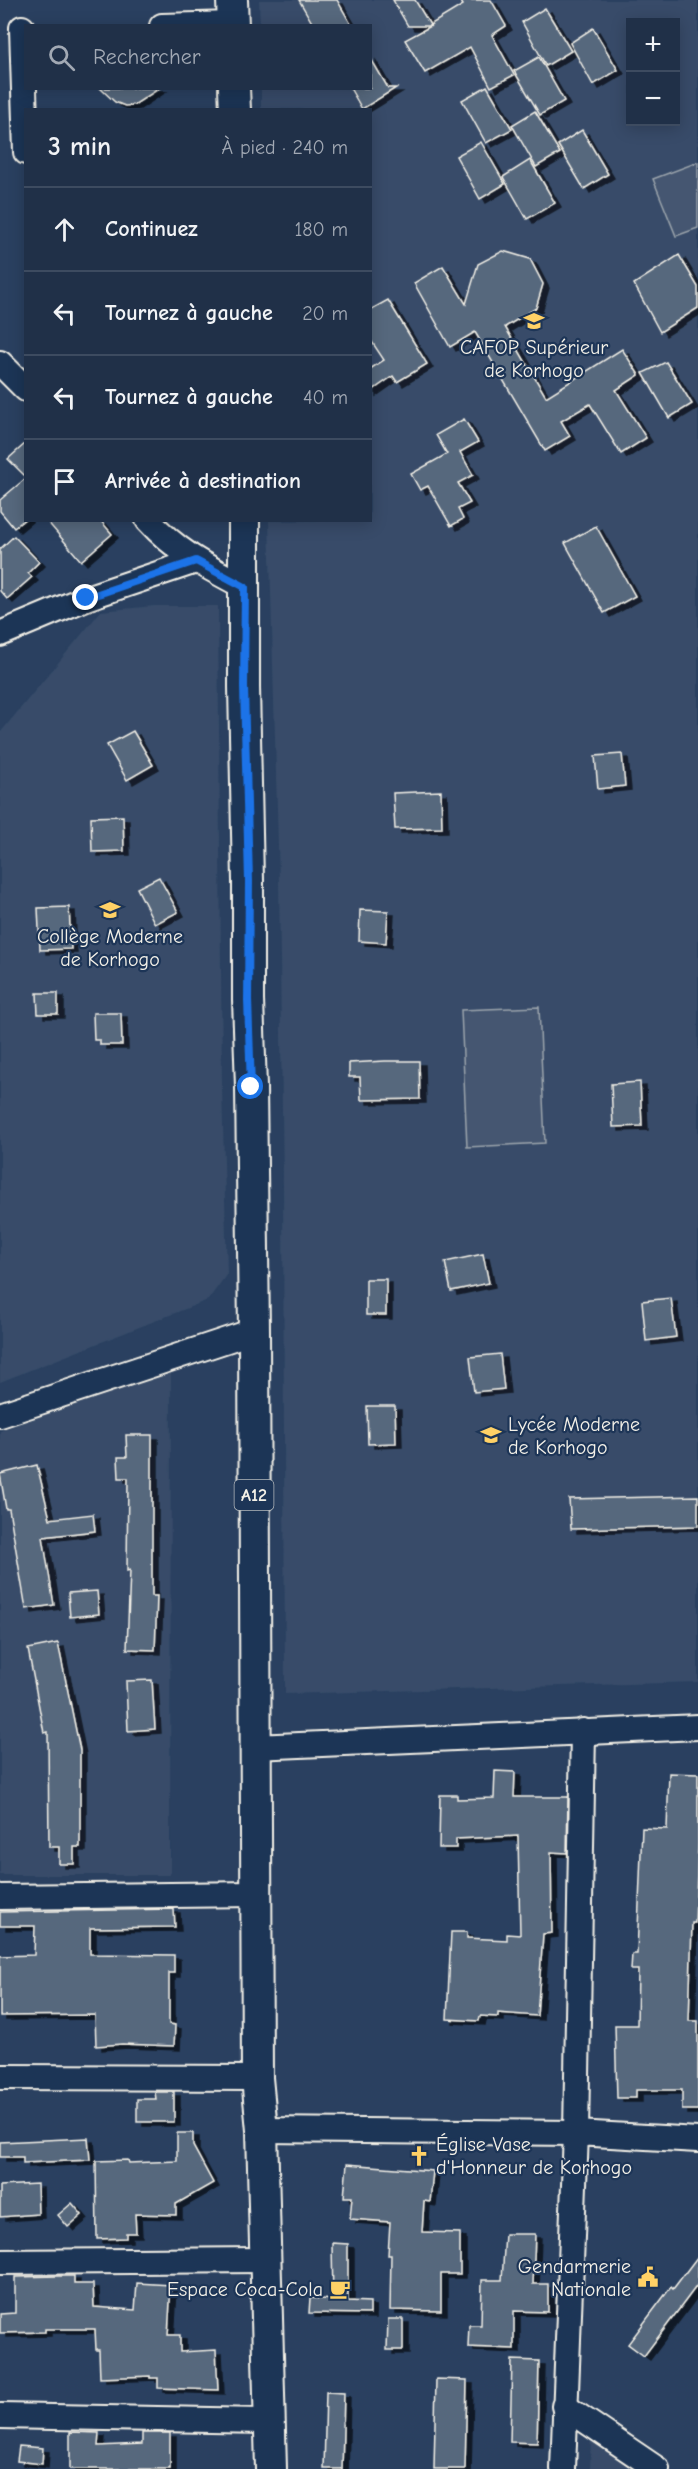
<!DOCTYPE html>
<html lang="fr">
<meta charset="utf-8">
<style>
body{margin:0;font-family:"Comic Neue",sans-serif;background:#2d3c52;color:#f1f3f6}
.controls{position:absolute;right:18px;top:18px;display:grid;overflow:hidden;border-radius:0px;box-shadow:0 3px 15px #0003}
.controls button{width:54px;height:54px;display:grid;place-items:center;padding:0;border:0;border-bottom:2px solid #3d4b60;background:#203048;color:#f1f3f6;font:30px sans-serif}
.stop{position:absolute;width:18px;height:18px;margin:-14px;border:4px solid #1a73e8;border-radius:50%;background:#fff}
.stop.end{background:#1a73e8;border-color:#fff;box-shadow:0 2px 6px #0008}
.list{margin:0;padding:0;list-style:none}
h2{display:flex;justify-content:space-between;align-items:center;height:78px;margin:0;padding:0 24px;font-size:26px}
h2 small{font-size:20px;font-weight:400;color:#a2a9b4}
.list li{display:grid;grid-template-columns:39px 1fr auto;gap:18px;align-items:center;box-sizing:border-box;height:84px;padding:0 24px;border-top:2px solid #3d4b60}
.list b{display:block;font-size:22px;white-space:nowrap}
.list em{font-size:20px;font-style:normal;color:#a2a9b4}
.icon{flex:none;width:33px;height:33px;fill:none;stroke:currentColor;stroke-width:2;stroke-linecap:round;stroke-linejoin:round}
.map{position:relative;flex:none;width:698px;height:2469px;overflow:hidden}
.search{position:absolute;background:#203048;box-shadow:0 3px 15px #0003;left:24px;top:24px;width:348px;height:66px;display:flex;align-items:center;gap:15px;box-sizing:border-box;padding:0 21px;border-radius:0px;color:#a2a9b4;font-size:22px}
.panel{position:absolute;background:#203048;box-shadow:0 3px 15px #0003;left:24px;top:108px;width:348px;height:414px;border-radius:0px}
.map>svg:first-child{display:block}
.built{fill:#374c69;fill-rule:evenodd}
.green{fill:#445771;stroke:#9ca4ac;stroke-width:1.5}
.building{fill:#56677d;stroke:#f4f1e8;stroke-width:1.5;filter:url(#shadow)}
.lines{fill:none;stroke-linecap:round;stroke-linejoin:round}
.minor-casing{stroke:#f4f1e8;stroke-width:28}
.major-casing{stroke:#f4f1e8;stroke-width:34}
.minor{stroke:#1d3557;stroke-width:24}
.major{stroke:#1d3557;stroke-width:30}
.route{stroke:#1a73e8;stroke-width:8}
.labels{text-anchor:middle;stroke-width:4.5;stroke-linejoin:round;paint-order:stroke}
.shield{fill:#1d3557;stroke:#b4b9bc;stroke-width:1.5}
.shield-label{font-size:18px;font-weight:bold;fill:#f4f1e8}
.poi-label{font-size:20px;fill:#f4f1e8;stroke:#1d3557}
</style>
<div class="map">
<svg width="698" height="2469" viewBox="0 0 698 2469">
<defs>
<filter id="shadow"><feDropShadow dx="6" dy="4" stdDeviation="0" flood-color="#0009"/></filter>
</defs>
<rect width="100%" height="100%" fill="#2a4060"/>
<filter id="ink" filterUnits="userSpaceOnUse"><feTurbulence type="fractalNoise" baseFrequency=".0167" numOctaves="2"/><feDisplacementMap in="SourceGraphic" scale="12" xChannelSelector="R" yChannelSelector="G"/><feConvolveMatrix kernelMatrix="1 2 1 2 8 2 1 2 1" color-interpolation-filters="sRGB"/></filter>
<g filter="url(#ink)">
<!-- built -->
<g class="built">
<path d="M259,0H698V1682L285,1694L283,1188L279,882L269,521L370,520V110L261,109V89L370,88V26L260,25ZM630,22H676V122H630Z"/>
<path d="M154,606H218L222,1087L227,1274L208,1300L0,1382V733L101,611Z"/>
<path d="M171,1368L170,1875H0V1431Z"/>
<path d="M591,2434L641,2469H590Z"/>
</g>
<!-- green -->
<g class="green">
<path d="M698,162V228L676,236L653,179Z"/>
<path d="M539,1007L545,1143L467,1147L461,1010Z"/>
</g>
<!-- building -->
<g class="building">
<path d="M299,0H337L352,26H314Z"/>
<path d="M393,0H415L430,25L463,5L460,0H491L506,26L492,35L514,75L491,87L470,47L425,73L405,40L431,26H408Z"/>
<path d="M545,8L571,51L546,66L522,22Z"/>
<path d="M593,28L618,70L593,85L570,43Z"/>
<path d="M370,57L388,88H396L362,109L350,88H370Z"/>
<path d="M539,57L564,101L540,115L514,71Z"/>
<path d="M487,86L512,129L486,143L462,100Z"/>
<path d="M100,88H160L134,105L125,106L115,102Z"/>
<path d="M535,111L560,153L536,167L512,125Z"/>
<path d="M582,130L608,174L584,189L558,145Z"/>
<path d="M481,142L505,184L480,199L456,156Z"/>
<path d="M530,160L555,203L527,219L503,177Z"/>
<path d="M503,251L530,259L543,284L536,308L505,327L546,397L622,349L639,375L616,390L646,438L621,454L590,404L561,421L570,436L545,451L475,332L450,347L414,283L443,266L466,304L478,264Z"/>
<path d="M679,255L698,287V308L660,332L634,284Z"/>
<path d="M388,300L427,364L397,382L393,376L370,392V369L384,360L370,339V310Z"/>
<path d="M666,362L692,404L669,418L643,373Z"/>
<path d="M464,419L478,442L460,452L473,475L458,483L470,503L458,509L463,519L451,526L428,486L420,490L411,474L447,454L436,435Z"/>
<path d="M26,443V477L8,459Z"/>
<path d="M26,478V518L14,528L0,511V500Z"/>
<path d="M46,520H100L112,534L81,561Z"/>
<path d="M596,526L635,596L604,613L565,543Z"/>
<path d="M14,536L39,562L28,573L32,577L7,599L0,591V549Z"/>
<path d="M133,731L153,765L127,780L107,745Z"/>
<path d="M622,754L625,786L598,789L595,756Z"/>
<path d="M441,791L442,828L395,829L393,793Z"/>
<path d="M123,816L124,851L92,852L91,817Z"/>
<path d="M159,877L178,912L155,924L137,888Z"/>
<path d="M69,907L71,949L40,950L38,908Z"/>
<path d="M360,910L388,911L386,943L359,941Z"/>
<path d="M37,993H58V1014H38Z"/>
<path d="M93,1013H121L122,1045H100V1040H94Z"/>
<path d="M385,1061H419L420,1099L361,1100L360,1077H349V1063Z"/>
<path d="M640,1082L642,1126L613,1127L611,1084Z"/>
<path d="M483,1254L489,1283L451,1291L445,1262Z"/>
<rect x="366" y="1279" width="20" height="36"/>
<path d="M671,1298L676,1337L646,1341L642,1301Z"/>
<path d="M500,1354L504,1389L474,1392L470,1357Z"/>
<path d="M367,1406H395L396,1443L368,1444Z"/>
<path d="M126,1435H152V1596H157L155,1650L127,1649L130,1570L127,1571L128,1478H119L118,1457H127Z"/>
<path d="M37,1465L50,1519L93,1514L95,1531L43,1537L54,1605L26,1609L9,1509H6L0,1474Z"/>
<path d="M698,1496V1526L571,1529L569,1499Z"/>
<path d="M97,1591L99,1614L70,1617L68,1593Z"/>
<path d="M58,1643L80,1750V1847H74V1864H59V1847H49L48,1732L44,1733L28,1649Z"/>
<path d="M152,1680L155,1729L128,1731L126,1681Z"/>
<path d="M495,1771L515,1772L514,1797H568L567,1853L551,1852L552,1933L543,1934L537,2016L498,2013V2017L480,2016L479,2021L447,2019L451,1932H467V1938L507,1940V1934L520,1935L518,1836L456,1839V1848H439L440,1795H457V1799L494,1798Z"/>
<path d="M669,1773L698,1774V1843L695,1923H692L689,2021H698V2110H682V2090H636V2098H617L615,2025H637L638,1970H631L632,1954H637L642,1828L667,1829Z"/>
<path d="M174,1909L175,1927L90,1928V1954L174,1955V1973H169V2024L175,2025L174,2046L122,2044L96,2046L95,2015L0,2016V1956L34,1955L35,1926H0V1912Z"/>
<path d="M155,2092H174V2122H137V2099H156Z"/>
<path d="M177,2133H193V2146L213,2183L176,2204V2215L135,2214L136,2233H126V2238L97,2239L96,2161L128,2160L129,2163L177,2161Z"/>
<path d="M88,2138L90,2160L23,2163V2157H0V2142Z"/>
<path d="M347,2164L433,2171L430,2202L424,2201L422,2232L460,2233V2274H441V2311L390,2310L391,2255H388L390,2222L350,2219L352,2197H344Z"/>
<path d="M37,2184L38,2214L0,2217V2186Z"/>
<path d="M72,2203L82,2215L68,2227L58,2215Z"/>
<path d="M505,2234H535L533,2284H548V2312L514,2311V2349L468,2347L469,2325H481L482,2280H502Z"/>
<path d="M332,2243L348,2244V2301L370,2302V2314L309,2313L310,2298L333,2300Z"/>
<path d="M698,2256V2284L644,2356L628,2344L671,2287L673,2289Z"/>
<path d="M58,2276H74V2284H93L94,2307L135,2310L137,2283L171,2285L168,2335H180V2352L216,2350L218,2390L158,2388V2378H150V2376L100,2378L99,2350H96L95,2329H45V2332L0,2333V2314L15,2313V2277Z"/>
<path d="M388,2319H403V2350H387Z"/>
<path d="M512,2360L539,2361L537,2443L510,2442Z"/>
<path d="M436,2379L467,2380L465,2469H434Z"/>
<path d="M326,2392L344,2393L342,2469H324Z"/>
<path d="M70,2432L99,2433L98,2446L142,2444V2433H170V2469H70Z"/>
<path d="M19,2446L43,2448L42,2464L17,2461Z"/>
</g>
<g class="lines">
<!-- minor casing -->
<g class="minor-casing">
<g id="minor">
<path d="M162,26L233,24"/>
<path d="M22,28L26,152"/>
<path d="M0,363L26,389"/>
<path d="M148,520C177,552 207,567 245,587"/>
<path d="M0,634L86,598L196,561"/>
<path d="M0,1415L254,1331"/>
<path d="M255,1747L698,1727"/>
<path d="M0,1897L256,1894"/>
<path d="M0,2077L257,2078"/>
<path d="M262,2130L576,2133L698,2140"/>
<path d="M0,2262L264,2260"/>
<path d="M564,2406L657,2469"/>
<path d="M0,2416L269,2421"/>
<path d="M563,2469L576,2133L583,1731"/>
</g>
</g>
<!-- major casing -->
<g class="major-casing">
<g id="major">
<path d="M232,0L233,26"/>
<path d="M234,88L235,110"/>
<path d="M244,520V687L248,881V1000L251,1087L254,1331L257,2078L262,2130L271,2469"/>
</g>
</g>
<!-- minor -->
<use href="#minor" class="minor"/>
<!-- major -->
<use href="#major" class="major"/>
</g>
</g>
<g class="lines" filter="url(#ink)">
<!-- route -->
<path class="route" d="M86,598L196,561L245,587L244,687L249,881L248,1000L251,1087"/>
</g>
<!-- icons -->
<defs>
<g id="university-bare" transform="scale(1.62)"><path d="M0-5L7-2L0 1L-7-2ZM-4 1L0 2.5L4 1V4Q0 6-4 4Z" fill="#ffd166" stroke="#1d3557" stroke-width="2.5" paint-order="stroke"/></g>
<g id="school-bare" transform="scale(1.62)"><path d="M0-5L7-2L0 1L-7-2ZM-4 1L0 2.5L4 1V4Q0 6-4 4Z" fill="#ffd166" stroke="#1d3557" stroke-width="2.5" paint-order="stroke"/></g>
<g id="church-bare" transform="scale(1.62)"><path d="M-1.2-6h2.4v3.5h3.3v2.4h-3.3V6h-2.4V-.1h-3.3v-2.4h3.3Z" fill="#ffd166" stroke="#1d3557" stroke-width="2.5" paint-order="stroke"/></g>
<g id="civic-bare" transform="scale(1.62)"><path d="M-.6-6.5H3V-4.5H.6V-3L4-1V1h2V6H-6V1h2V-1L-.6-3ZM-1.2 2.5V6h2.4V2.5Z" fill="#ffd166" stroke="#1d3557" stroke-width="2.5" paint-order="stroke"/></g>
<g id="cafe-bare" transform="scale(1.62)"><path d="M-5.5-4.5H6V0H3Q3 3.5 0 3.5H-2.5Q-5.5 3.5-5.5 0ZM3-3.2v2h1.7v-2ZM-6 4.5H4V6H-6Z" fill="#ffd166" stroke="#1d3557" stroke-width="2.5" paint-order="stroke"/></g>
</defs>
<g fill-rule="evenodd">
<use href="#university-bare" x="534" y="321"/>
<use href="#school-bare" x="110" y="910"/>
<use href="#school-bare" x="491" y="1435"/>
<use href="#church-bare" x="419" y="2156"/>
<use href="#civic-bare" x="648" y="2277"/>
<use href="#cafe-bare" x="340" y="2289"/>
</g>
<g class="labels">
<!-- shield labels -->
<rect class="shield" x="234.5" y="1480" width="39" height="30" rx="4.5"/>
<g class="shield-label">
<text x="254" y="1501">A12</text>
</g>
<!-- poi labels -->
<g class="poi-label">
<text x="534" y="354">CAFOP Supérieur<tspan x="534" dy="23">de Korhogo</tspan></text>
<text x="110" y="943">Collège Moderne<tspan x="110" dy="23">de Korhogo</tspan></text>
<text x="508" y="1431" text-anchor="start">Lycée Moderne<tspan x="508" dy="23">de Korhogo</tspan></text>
<text x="436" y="2151" text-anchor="start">Église Vase<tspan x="436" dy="23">d'Honneur de Korhogo</tspan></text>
<text x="631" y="2273" text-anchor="end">Gendarmerie<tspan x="631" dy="23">Nationale</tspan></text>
<text x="323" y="2296" text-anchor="end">Espace Coca-Cola</text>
</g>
</g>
</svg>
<div class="controls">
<button>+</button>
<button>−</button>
</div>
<div class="stop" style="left:251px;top:1087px"></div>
<div class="stop end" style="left:86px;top:598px"></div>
<div class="search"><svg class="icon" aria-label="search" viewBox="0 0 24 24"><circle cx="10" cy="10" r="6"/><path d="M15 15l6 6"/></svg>Rechercher</div>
<section class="panel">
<h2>3 min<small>À pied · 240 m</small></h2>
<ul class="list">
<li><svg class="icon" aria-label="ahead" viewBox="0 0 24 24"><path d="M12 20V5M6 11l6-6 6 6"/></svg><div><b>Continuez</b></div><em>180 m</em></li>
<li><svg class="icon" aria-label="left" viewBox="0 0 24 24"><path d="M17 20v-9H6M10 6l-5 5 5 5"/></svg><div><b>Tournez à gauche</b></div><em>20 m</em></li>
<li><svg class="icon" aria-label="left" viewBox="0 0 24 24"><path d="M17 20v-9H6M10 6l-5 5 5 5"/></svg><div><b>Tournez à gauche</b></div><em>40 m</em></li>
<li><svg class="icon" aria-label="arrive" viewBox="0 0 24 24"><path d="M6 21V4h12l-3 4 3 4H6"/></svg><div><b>Arrivée à destination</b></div></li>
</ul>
</section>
</div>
